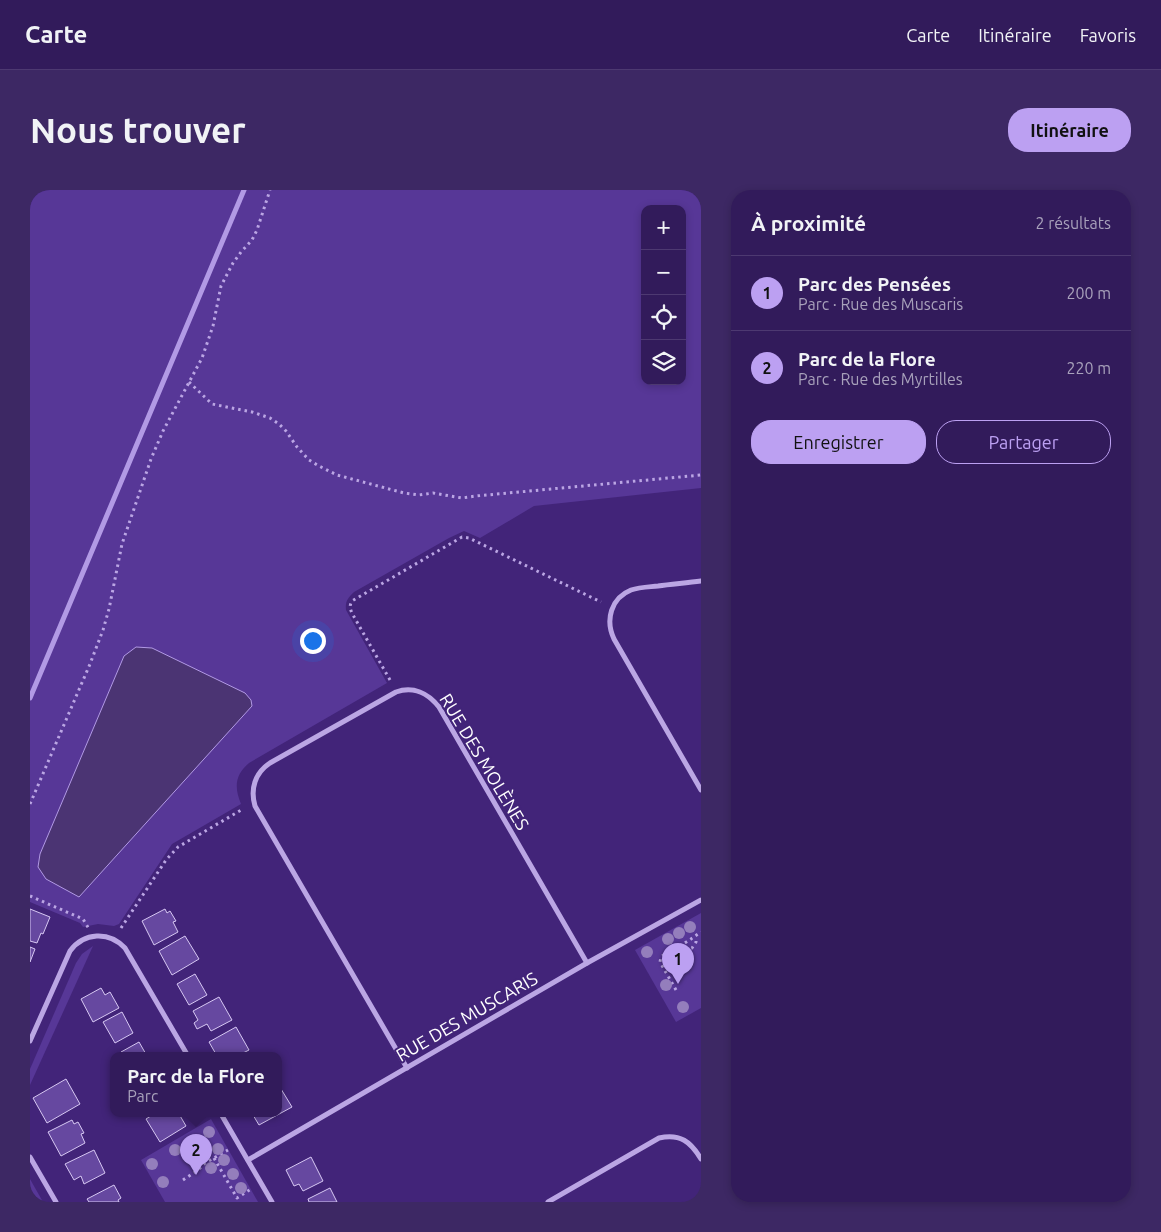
<!DOCTYPE html>
<html lang="fr">
<meta charset="utf-8">
<style>
body{margin:0;font-family:Ubuntu,sans-serif;background:#3d2864;color:#f1f3f6}
.controls{position:absolute;right:15px;top:15px;display:grid;overflow:hidden;border-radius:10px;box-shadow:0 2px 8px #0003}
.controls button{width:45px;height:45px;display:grid;place-items:center;padding:0;border:0;border-bottom:1px solid #4d3971;background:#321b5b;color:#f1f3f6;font:25px sans-serif}
.you{position:absolute;left:282px;top:450px;width:18px;height:18px;margin:-12px;border:4px solid #fff;border-radius:50%;background:#1a73e8;box-shadow:0 0 0 8px #1a73e833}
.badge{display:grid;place-items:center;width:32px;height:32px;border-radius:50%;background:#bca0f2;color:#111;font-size:16px;font-weight:700}
.pin{position:absolute;translate:-50% -41px;filter:drop-shadow(0 1px 2px #0008)}
.pin::after{content:'';position:absolute;top:26px;width:18px;height:15px;background:inherit;clip-path:polygon(0 0,100% 0,50% 100%)}
.popup{position:absolute;left:80px;top:862px;width:172px;height:65px;box-sizing:border-box;display:grid;place-content:center;border-radius:10px;background:#321b5b;filter:drop-shadow(0 1px 4px #0005);font-size:16px;white-space:nowrap;color:#a8a1bb}
.popup b{font-size:19px;color:#f1f3f6}
.popup::after{content:'';position:absolute;left:50%;top:100%;margin-left:-10px;border:10px solid transparent;border-top-color:#321b5b}
.list{margin:0;padding:0;list-style:none}
h2{display:flex;justify-content:space-between;align-items:center;height:65px;margin:0;padding:0 20px;font-size:21px}
h2 small{font-size:16px;font-weight:400;color:#a8a1bb}
.list li{display:grid;grid-template-columns:32px 1fr auto;gap:15px;align-items:center;box-sizing:border-box;height:75px;padding:0 20px;border-top:1px solid #4d3971}
.list b{display:block;font-size:19px;white-space:nowrap}
.list p{margin:0;font-size:16px;white-space:nowrap;color:#a8a1bb}
.list em{font-size:16px;font-style:normal;color:#a8a1bb}
.actions{display:flex;gap:10px;padding:15px 20px}
.actions a{flex:1;padding:11px 0;border:1px solid #bca0f2;border-radius:20px;text-align:center;font-size:18px;color:#bca0f2}
.actions .main{background:#bca0f2;color:#111}
.icon{flex:none;width:28px;height:28px;fill:none;stroke:currentColor;stroke-width:2;stroke-linecap:round;stroke-linejoin:round}
.map{position:relative;flex:none;width:671px;height:1012px;overflow:hidden;border-radius:20px}
header{display:flex;align-items:center;gap:30px;box-sizing:border-box;height:70px;padding:0 25px;background:#321b5b;border-bottom:1px solid #4d3971}
header strong{font-size:24px}
nav{display:flex;gap:28px;margin-inline-start:auto;font-size:18px}
.intro{display:flex;align-items:center;justify-content:space-between;box-sizing:border-box;height:120px;padding:0 30px}
h1{margin:0;font-size:35px}
.button{padding:12px 22px;border-radius:20px;background:#bca0f2;color:#111;font-size:18px;font-weight:700}
main{display:flex;gap:30px;padding:0 30px}
aside{flex:1;background:#321b5b;border-radius:20px;box-shadow:0 2px 8px #0003}
.map>svg:first-child{display:block}
.green{fill:#573797;fill-rule:evenodd}
.water{fill:#4b3473;stroke:#b29ae5}
.lines{fill:none;stroke-linecap:round;stroke-linejoin:round}
.stream{stroke:#b29ae5;stroke-width:5}
.building{fill:#6648a0;stroke:#d7c8f3}
.path{stroke:#bba6e4;stroke-width:3;stroke-dasharray:2.5 4;stroke-linecap:butt}
.street{stroke:#bba6e4;stroke-width:5}
.tree{fill:#947ebc}
.labels{text-anchor:middle;stroke-width:4;stroke-linejoin:round;paint-order:stroke}
.street-label{font-size:18px;fill:#fff;stroke:#422479}
</style>
<header>
<strong>Carte</strong>
<nav><a>Carte</a><a>Itinéraire</a><a>Favoris</a></nav>
</header>
<div class="intro"><h1>Nous trouver</h1><a class="button">Itinéraire</a></div>
<main>
<div class="map">
<svg width="671" height="1012" viewBox="0 0 671 1012">
<rect width="100%" height="100%" fill="#422479"/>
<!-- green -->
<g class="green">
<path d="M0,0H671V298L504,316L450,348L434,341L419,348L324,402C318,408 315,411 316,420L357,493L219,573C205,585 204,597 211,614L142,654L89,734L84,736L68,734L53,737L50,733L0,712ZM615,19H652V191H615Z"/>
<path d="M671,723V818L646,832L605,760Z"/>
<path d="M63,756L0,895V879L46,773L52,764Z"/>
<path d="M181,929L228,1012H135L111,970Z"/>
<path d="M0,989L13,1012H0Z"/>
</g>
<!-- water -->
<path class="water" d="M106,457L122,458L215,503L221,510L222,516L49,707L16,689L8,677L10,664L94,466Z"/>
<g class="lines">
<!-- stream -->
<path class="stream" d="M0,508L214,0"/>
</g>
<!-- building -->
<g class="building">
<path d="M0,719L20,727L13,744L11,743L7,753L0,751Z"/>
<path d="M135,719L137,723L140,721L146,731L143,732L148,742L124,755L112,731Z"/>
<path d="M155,746L169,769L142,785L129,761Z"/>
<path d="M0,757L5,759L0,772Z"/>
<path d="M165,784L177,805L159,815L147,794Z"/>
<path d="M71,798L75,805L80,802L89,818L63,832L51,809Z"/>
<path d="M189,807L202,830L181,841L177,834L167,839L164,833L168,830L163,821Z"/>
<path d="M92,822L103,843L85,853L73,832Z"/>
<path d="M206,837L219,860L207,866H196L194,864L190,866H187L179,852Z"/>
<path d="M109,852L117,866H93L91,862Z"/>
<path d="M36,889L50,914L17,933L3,908Z"/>
<path d="M248,894L262,917L229,935L223,925L222,926L221,924H248Z"/>
<path d="M124,924H149L156,936L130,952L116,929Z"/>
<path d="M42,930L44,934L48,932L54,943L51,944L55,953L31,966L18,942Z"/>
<path d="M64,960L75,983L54,994L51,986L44,990L35,974Z"/>
<path d="M281,967L293,991L273,1001L269,994L264,996L256,980Z"/>
<path d="M84,995L91,1008L88,1010L89,1012H59L57,1009Z"/>
<path d="M300,998L307,1012H279L278,1009Z"/>
</g>
<g class="lines">
<!-- path -->
<g class="path">
<path d="M159,192L182,214L222,222L240,228L249,234L256,241L267,257L279,270L289,276L307,285L374,303L389,305L403,303L432,308L446,306L671,285"/>
<path d="M360,490L323,425C320,419 319,416 322,411L432,347L439,348L571,412"/>
<path d="M0,614L60,474L73,440L79,419L92,354L121,269L133,241L172,168L183,136L191,96L203,73L211,62L222,50L227,40L240,0"/>
<path d="M0,706L53,729L59,739"/>
<path d="M91,738L136,670L148,657L213,619"/>
<path d="M650,756L655,760L662,758L666,752V747"/>
<path d="M646,800L630,772L631,767C638,761 646,758 653,754C660,750 665,746 671,742"/>
<path d="M184,968L207,1008L221,999"/>
<path d="M153,990L168,980L175,973L198,960"/>
</g>
<!-- street -->
<g class="street">
<path d="M671,391C657,393 642,394 628,396C619,397 610,397 601,400C581,408 575,430 584,449L671,600"/>
<path d="M0,851L40,761C54,742 79,741 95,758L158,866"/>
<path d="M377,878L225,616C220,599 225,583 240,573L366,502C383,496 398,503 409,517L557,773"/>
<path d="M191,924L242,1012"/>
<path d="M0,967L26,1012"/>
<path d="M218,970L557,773L671,710"/>
<path d="M518,1012L629,948C650,943 661,952 671,969"/>
</g>
</g>
<!-- trees -->
<g class="tree">
<circle cx="660" cy="737" r="6"/>
<circle cx="649" cy="743" r="6"/>
<circle cx="638" cy="749" r="6"/>
<circle cx="617" cy="762" r="6"/>
<circle cx="641" cy="765" r="6"/>
<circle cx="636" cy="795" r="6"/>
<circle cx="653" cy="817" r="6"/>
<circle cx="179" cy="942" r="6"/>
<circle cx="188" cy="959" r="6"/>
<circle cx="145" cy="960" r="6"/>
<circle cx="194" cy="970" r="6"/>
<circle cx="122" cy="974" r="6"/>
<circle cx="181" cy="978" r="6"/>
<circle cx="203" cy="984" r="6"/>
<circle cx="133" cy="992" r="6"/>
<circle cx="211" cy="998" r="6"/>
</g>
<g class="labels">
<!-- street labels -->
<g class="street-label">
<text transform="translate(454 572) rotate(59)" y="6">RUE DES MOLÈNES</text>
<text transform="translate(437 827) rotate(-30)" y="6">RUE DES MUSCARIS</text>
</g>
</g>
</svg>
<div class="controls">
<button>+</button>
<button>−</button>
<button><svg class="icon" aria-label="locate" viewBox="0 0 24 24"><circle cx="12" cy="12" r="6"/><path d="M12 2v4M12 18v4M2 12h4M18 12h4"/></svg></button>
<button><svg class="icon" aria-label="layers" viewBox="0 0 24 24"><path d="M12 4l9 5-9 5-9-5zM3 14l9 5 9-5"/></svg></button>
</div>
<div class="you"></div>
<div class="pin badge" style="left:648px;top:794px">1</div>
<div class="pin badge" style="left:166px;top:985px">2</div>
<div class="popup"><b>Parc de la Flore</b>Parc</div>
</div>
<aside>
<h2>À proximité<small>2 résultats</small></h2>
<ul class="list">
<li><span class="badge">1</span><div><b>Parc des Pensées</b><p>Parc · Rue des Muscaris</p></div><em>200 m</em></li>
<li><span class="badge">2</span><div><b>Parc de la Flore</b><p>Parc · Rue des Myrtilles</p></div><em>220 m</em></li>
</ul>
<div class="actions"><a class="main">Enregistrer</a><a>Partager</a></div>
</aside>
</main>
